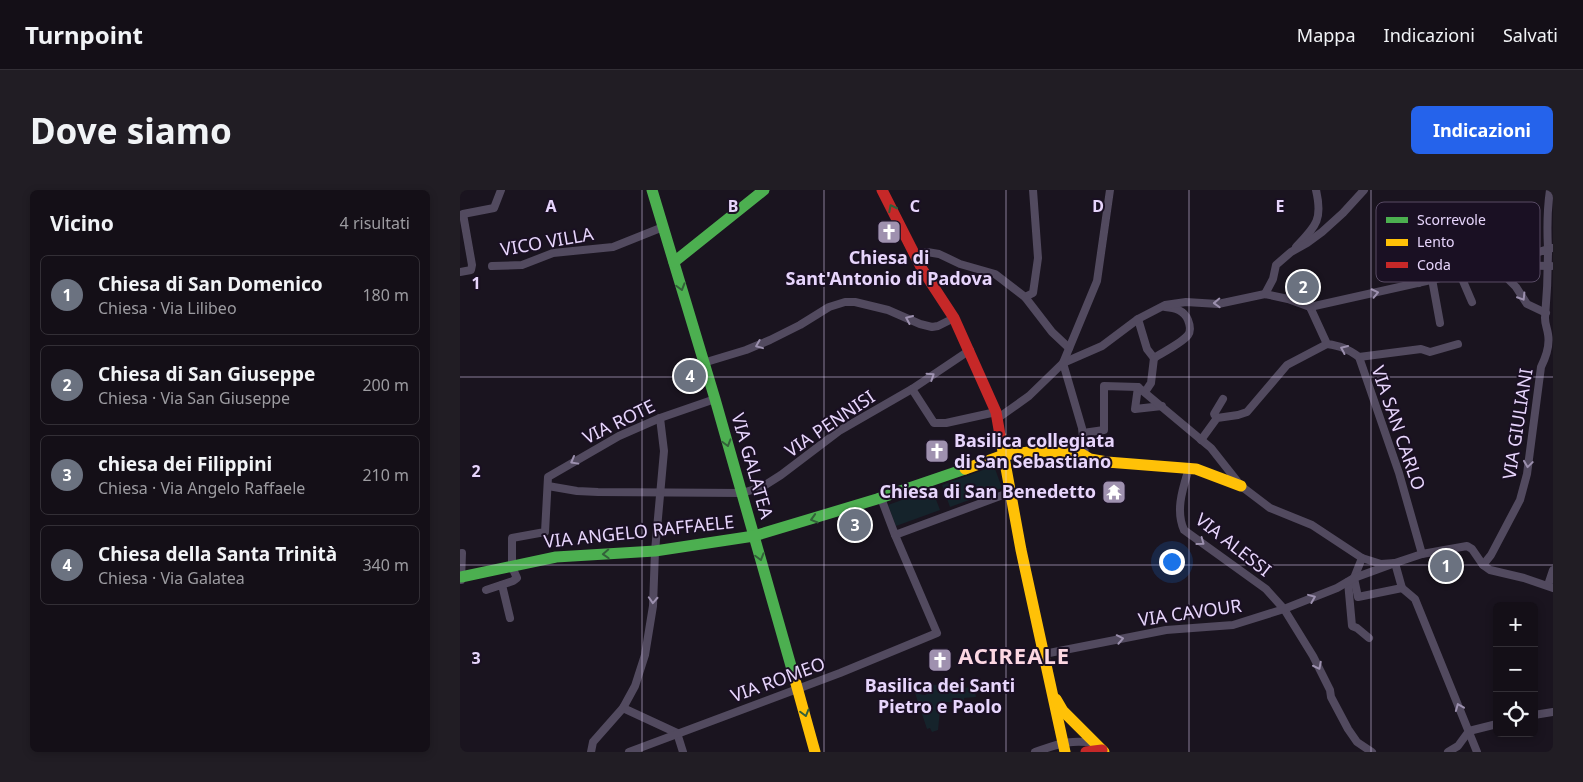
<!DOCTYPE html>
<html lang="it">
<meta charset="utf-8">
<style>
body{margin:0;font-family:"Noto Sans",sans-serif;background:#211d24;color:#f1f3f6}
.controls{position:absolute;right:15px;bottom:15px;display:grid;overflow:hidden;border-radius:8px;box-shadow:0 2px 8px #0003}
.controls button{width:45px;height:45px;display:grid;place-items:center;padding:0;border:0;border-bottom:1px solid #332f36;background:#140f17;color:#f1f3f6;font:25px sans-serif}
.you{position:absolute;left:711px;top:371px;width:18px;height:18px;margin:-12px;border:4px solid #fff;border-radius:50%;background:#1a73e8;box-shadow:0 0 0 8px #1a73e833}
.badge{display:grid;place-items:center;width:32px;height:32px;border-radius:50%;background:#2563eb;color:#fff;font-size:16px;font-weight:700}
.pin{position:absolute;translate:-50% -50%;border:2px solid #fff;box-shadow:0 1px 5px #0006}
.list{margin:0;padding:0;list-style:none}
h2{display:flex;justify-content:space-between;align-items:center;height:65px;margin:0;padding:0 20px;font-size:21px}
h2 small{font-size:16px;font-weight:400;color:#9d9ca1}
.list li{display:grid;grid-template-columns:32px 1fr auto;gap:15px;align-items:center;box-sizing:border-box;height:80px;margin:0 10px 10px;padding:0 10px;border:1px solid #332f36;border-radius:8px}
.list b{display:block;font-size:19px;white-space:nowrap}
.list p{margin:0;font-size:16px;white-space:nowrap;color:#9d9ca1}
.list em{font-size:16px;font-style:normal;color:#9d9ca1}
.icon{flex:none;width:28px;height:28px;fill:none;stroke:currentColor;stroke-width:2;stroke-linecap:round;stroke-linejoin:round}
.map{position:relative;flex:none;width:1093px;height:562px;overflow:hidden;border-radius:8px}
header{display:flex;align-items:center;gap:30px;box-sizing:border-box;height:70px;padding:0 25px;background:#140f17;border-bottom:1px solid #332f36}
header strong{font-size:24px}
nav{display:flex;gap:28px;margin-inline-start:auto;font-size:18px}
.intro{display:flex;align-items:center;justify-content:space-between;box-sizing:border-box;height:120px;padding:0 30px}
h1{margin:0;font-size:35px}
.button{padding:12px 22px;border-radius:8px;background:#2563eb;color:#fff;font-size:18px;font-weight:700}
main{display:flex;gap:30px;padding:0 30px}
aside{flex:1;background:#140f17;border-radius:8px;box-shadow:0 2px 8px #0003}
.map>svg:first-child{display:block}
.green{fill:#15232b}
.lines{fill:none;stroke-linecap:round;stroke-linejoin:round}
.street{stroke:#524a5f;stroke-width:8}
.fast{stroke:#4caf50;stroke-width:11}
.slow{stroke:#ffc107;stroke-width:11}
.jam{stroke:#c62828;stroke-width:11}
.oneway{stroke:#33603a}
.oneway2{stroke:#9c90ae}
.grid{fill:none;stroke:#e7d5fc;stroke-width:1;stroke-opacity:0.55}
.labels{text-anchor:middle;stroke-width:4;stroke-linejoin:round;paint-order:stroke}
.street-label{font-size:18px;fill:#e7d5fc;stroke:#1a1023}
.poi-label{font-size:18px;font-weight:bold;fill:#e7d5fc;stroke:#1a1023}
.district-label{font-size:22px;font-weight:bold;letter-spacing:1px;fill:#fcd7e2;stroke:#1a1023}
.key{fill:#1a1023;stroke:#584b64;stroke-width:1}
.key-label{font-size:14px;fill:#e7d5fc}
.grid-label{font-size:16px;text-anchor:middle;font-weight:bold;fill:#e7d5fc;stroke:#1a1023;stroke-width:4;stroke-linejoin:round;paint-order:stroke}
</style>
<header>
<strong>Turnpoint</strong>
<nav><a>Mappa</a><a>Indicazioni</a><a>Salvati</a></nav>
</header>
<div class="intro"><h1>Dove siamo</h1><a class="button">Indicazioni</a></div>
<main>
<aside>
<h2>Vicino<small>4 risultati</small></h2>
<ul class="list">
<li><span class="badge" style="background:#6b7280">1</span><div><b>Chiesa di San Domenico</b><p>Chiesa · Via Lilibeo</p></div><em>180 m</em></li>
<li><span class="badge" style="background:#6b7280">2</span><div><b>Chiesa di San Giuseppe</b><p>Chiesa · Via San Giuseppe</p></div><em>200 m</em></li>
<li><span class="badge" style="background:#6b7280">3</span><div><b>chiesa dei Filippini</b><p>Chiesa · Via Angelo Raffaele</p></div><em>210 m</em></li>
<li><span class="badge" style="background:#6b7280">4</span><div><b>Chiesa della Santa Trinità</b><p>Chiesa · Via Galatea</p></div><em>340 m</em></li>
</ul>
</aside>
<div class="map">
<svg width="1093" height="562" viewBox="0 0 1093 562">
<rect width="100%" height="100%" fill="#1a141f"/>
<!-- green -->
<g class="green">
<path d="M534,276L542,298L490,317L482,295Z"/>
<path d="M472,299L480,320L436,336L428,315Z"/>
<path d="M472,493L474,495L481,494L482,497L485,496L487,502L514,496L516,507L504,508V519L494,520L493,512H483V519L480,520L478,540L472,542L470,538L467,539L455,503L459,500V504L465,505L468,503L469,498Z"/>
</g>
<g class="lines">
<!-- street -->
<g class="street">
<path d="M1090,0C1087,20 1087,39 1088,59L1092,58"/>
<path d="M836,57C856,36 863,30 856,0"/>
<path d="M456,65L467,62L479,64L500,74L535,84L565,107L592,142L609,158"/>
<path d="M1045,75L1091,76"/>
<path d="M32,76L62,75L93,63L153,57L203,37"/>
<path d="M0,82L11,80L12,75L3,24L34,18L41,0"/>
<path d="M1000,84L1012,112"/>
<path d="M972,89L980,133"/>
<path d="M959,93L945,63L946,60L961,52"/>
<path d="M805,104L813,89L816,75L831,62L847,53L862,42L883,23L904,0"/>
<path d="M565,107L573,103L578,68L573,0"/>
<path d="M850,117L867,154C881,156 888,159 899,167L939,283L962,364"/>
<path d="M850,117L1029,77L1045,86L1056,97L1067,114L1086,123"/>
<path d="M678,129L687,159L694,168C703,162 722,153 728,145C731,141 730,135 728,130C724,120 715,118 705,117"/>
<path d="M899,167L961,159L970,162L998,154"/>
<path d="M243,173L286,160L310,150L340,135L369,117L385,112H395L428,120L460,134L472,137L478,136L494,128"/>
<path d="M678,197L675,219L702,216"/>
<path d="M452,199L474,233H486L536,222"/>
<path d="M685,202L691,193L694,168"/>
<path d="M538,228L569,206L603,173L642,156L678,129L705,115L726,112L758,114L805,104L828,109L850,117"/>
<path d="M757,228L754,224L763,209"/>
<path d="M623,243L644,240V196L678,197L751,258L781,296L810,318L852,335L902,368L921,374L935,373L942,398L955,409L1017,562"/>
<path d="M741,250L757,228L778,225L787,222L827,175L867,154"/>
<path d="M625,265L622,238L603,173L637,91L650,0"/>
<path d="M729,278C723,298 715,320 724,340L806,399L824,419L853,466L870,500L871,507L888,539L897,552L912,562"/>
<path d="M88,296L117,301L138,302L282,303L302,297L321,285L379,241L452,199L510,160"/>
<path d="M421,308L435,345L551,302"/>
<path d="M902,368L894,388L898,407L942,398"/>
<path d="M1023,375L1031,365L1060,310L1067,284L1081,177C1086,167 1090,155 1088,144C1087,138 1085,134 1085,128C1087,105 1088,82 1088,59L1036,76"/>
<path d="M1,390L2,363"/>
<path d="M888,392L892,436L897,438L909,448"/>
<path d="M42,395L50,428"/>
<path d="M1088,395L1093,380"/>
<path d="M26,400L53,391L57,388L52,377V348L85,342L88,287L159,246L200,228L255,209"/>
<path d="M584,464L706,440L773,435L824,419L877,398L894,388L935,373L962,364L1007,356L1012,359L1023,375L1030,380L1064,388L1093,398"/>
<path d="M163,518L217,543L223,562"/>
<path d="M1074,525L1093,522"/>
<path d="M131,562L133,552L163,518L175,496L185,465L193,416L195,361L204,261L200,228"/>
<path d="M169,562L380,483L477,443L435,345"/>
<path d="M575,562C599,554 610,549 635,553"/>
<path d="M988,562L998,556L1009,541L1037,534"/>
</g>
<!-- fast -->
<g class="fast">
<path d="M192,0L255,209L335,490"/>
<path d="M214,72L304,0"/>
<path d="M1,387L96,367L195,361L294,346L417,309L505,279"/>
</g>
<!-- slow -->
<g class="slow">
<path d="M540,245L561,360L605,562"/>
<path d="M505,279L544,265L577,261L620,263L630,269L647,272L736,279L781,296"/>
<path d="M335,490L355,562"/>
<path d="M596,509L603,521L644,562"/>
</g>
<!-- jam -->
<g class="jam">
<path d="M422,0L462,79L494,128L536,222L540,245"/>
<path d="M626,562L642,560"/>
</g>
</g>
<!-- one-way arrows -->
<defs><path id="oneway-chevron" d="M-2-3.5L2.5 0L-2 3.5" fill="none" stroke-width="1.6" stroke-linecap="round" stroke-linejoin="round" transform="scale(1.25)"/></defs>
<g class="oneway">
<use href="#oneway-chevron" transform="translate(432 18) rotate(-117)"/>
<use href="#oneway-chevron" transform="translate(221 97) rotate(74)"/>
<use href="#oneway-chevron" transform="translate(267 253) rotate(74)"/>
<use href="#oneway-chevron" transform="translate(354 329) rotate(163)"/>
<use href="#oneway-chevron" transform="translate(146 364) rotate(177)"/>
<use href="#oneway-chevron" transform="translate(300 367) rotate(74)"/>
<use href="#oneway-chevron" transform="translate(345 523) rotate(75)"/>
</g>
<g class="oneway2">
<use href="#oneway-chevron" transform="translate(915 103) rotate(-12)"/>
<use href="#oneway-chevron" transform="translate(1062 107) rotate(58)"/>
<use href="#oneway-chevron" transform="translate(757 113) rotate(178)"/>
<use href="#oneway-chevron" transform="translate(449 129) rotate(-156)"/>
<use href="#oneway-chevron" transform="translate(299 155) rotate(158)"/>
<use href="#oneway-chevron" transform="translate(884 159) rotate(-156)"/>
<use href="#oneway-chevron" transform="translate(471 186) rotate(-33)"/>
<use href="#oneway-chevron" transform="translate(114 271) rotate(151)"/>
<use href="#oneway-chevron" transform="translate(1068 274) rotate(98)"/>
<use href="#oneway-chevron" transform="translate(741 352) rotate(36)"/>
<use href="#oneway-chevron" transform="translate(852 408) rotate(-22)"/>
<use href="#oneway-chevron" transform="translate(193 410) rotate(93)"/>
<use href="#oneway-chevron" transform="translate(660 449) rotate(-11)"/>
<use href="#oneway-chevron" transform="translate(858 476) rotate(63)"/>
<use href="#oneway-chevron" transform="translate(999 517) rotate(-112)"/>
</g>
<!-- grid -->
<path class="grid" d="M182,0V562M364,0V562M546,0V562M729,0V562M911,0V562M0,187H1093M0,375H1093"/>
<!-- icons -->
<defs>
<g id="church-square" transform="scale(1.25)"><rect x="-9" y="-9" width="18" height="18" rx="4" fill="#9f91af" stroke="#1a1023"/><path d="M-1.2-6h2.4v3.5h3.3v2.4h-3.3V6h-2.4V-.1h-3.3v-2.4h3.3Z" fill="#fff"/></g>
<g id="temple-square" transform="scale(1.25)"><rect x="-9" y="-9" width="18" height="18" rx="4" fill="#9f91af" stroke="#1a1023"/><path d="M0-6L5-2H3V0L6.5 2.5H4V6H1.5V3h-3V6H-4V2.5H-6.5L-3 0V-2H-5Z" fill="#fff"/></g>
</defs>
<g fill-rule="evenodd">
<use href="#church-square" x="429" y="42"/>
<use href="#church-square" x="477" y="261"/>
<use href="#temple-square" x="654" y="302"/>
<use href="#church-square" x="480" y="470"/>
</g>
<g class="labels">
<!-- street labels -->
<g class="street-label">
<text transform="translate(87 52) rotate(-10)" y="6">VICO VILLA</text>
<text transform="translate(159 232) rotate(-26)" y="6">VIA ROTE</text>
<text transform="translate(370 234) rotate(-34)" y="6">VIA PENNISI</text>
<text transform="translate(1058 234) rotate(-81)" y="6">VIA GIULIANI</text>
<text transform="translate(938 238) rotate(71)" y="6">VIA SAN CARLO</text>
<text transform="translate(292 276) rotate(74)" y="6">VIA GALATEA</text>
<text transform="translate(179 342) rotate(-6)" y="6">VIA ANGELO RAFFAELE</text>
<text transform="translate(773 355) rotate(38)" y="6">VIA ALESSI</text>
<text transform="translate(730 423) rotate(-8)" y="6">VIA CAVOUR</text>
<text transform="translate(318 490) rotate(-20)" y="6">VIA ROMEO</text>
</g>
<!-- poi labels -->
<g class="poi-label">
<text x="429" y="74">Chiesa di<tspan x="429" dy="21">Sant'Antonio di Padova</tspan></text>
<text x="494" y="257" text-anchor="start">Basilica collegiata<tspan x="494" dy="21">di San Sebastiano</tspan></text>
<text x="636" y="308" text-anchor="end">Chiesa di San Benedetto</text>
<text x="480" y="502">Basilica dei Santi<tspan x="480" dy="21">Pietro e Paolo</tspan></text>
</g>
<!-- district labels -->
<g class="district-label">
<text x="554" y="474">ACIREALE</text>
</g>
</g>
<!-- legend -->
<rect x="916" y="12" width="164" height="80" rx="8" class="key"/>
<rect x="926" y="27" width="22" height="6" fill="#4caf50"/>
<rect x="926" y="49" width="22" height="7" fill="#ffc107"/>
<rect x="926" y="72" width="22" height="6" fill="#c62828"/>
<g class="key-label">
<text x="957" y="35">Scorrevole</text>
<text x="957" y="57">Lento</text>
<text x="957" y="80">Coda</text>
</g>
<g class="grid-label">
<text x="91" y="22">A</text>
<text x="273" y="22">B</text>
<text x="455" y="22">C</text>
<text x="638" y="22">D</text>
<text x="820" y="22">E</text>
<text x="16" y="99">1</text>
<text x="16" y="287">2</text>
<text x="16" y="474">3</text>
</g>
</svg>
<div class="controls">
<button>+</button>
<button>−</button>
<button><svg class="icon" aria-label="locate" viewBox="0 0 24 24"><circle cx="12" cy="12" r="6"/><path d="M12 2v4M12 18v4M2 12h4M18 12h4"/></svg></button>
</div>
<div class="you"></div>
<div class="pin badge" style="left:986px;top:376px;background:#6b7280">1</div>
<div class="pin badge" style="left:843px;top:97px;background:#6b7280">2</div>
<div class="pin badge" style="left:395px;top:335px;background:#6b7280">3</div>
<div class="pin badge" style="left:230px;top:186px;background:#6b7280">4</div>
</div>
</main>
